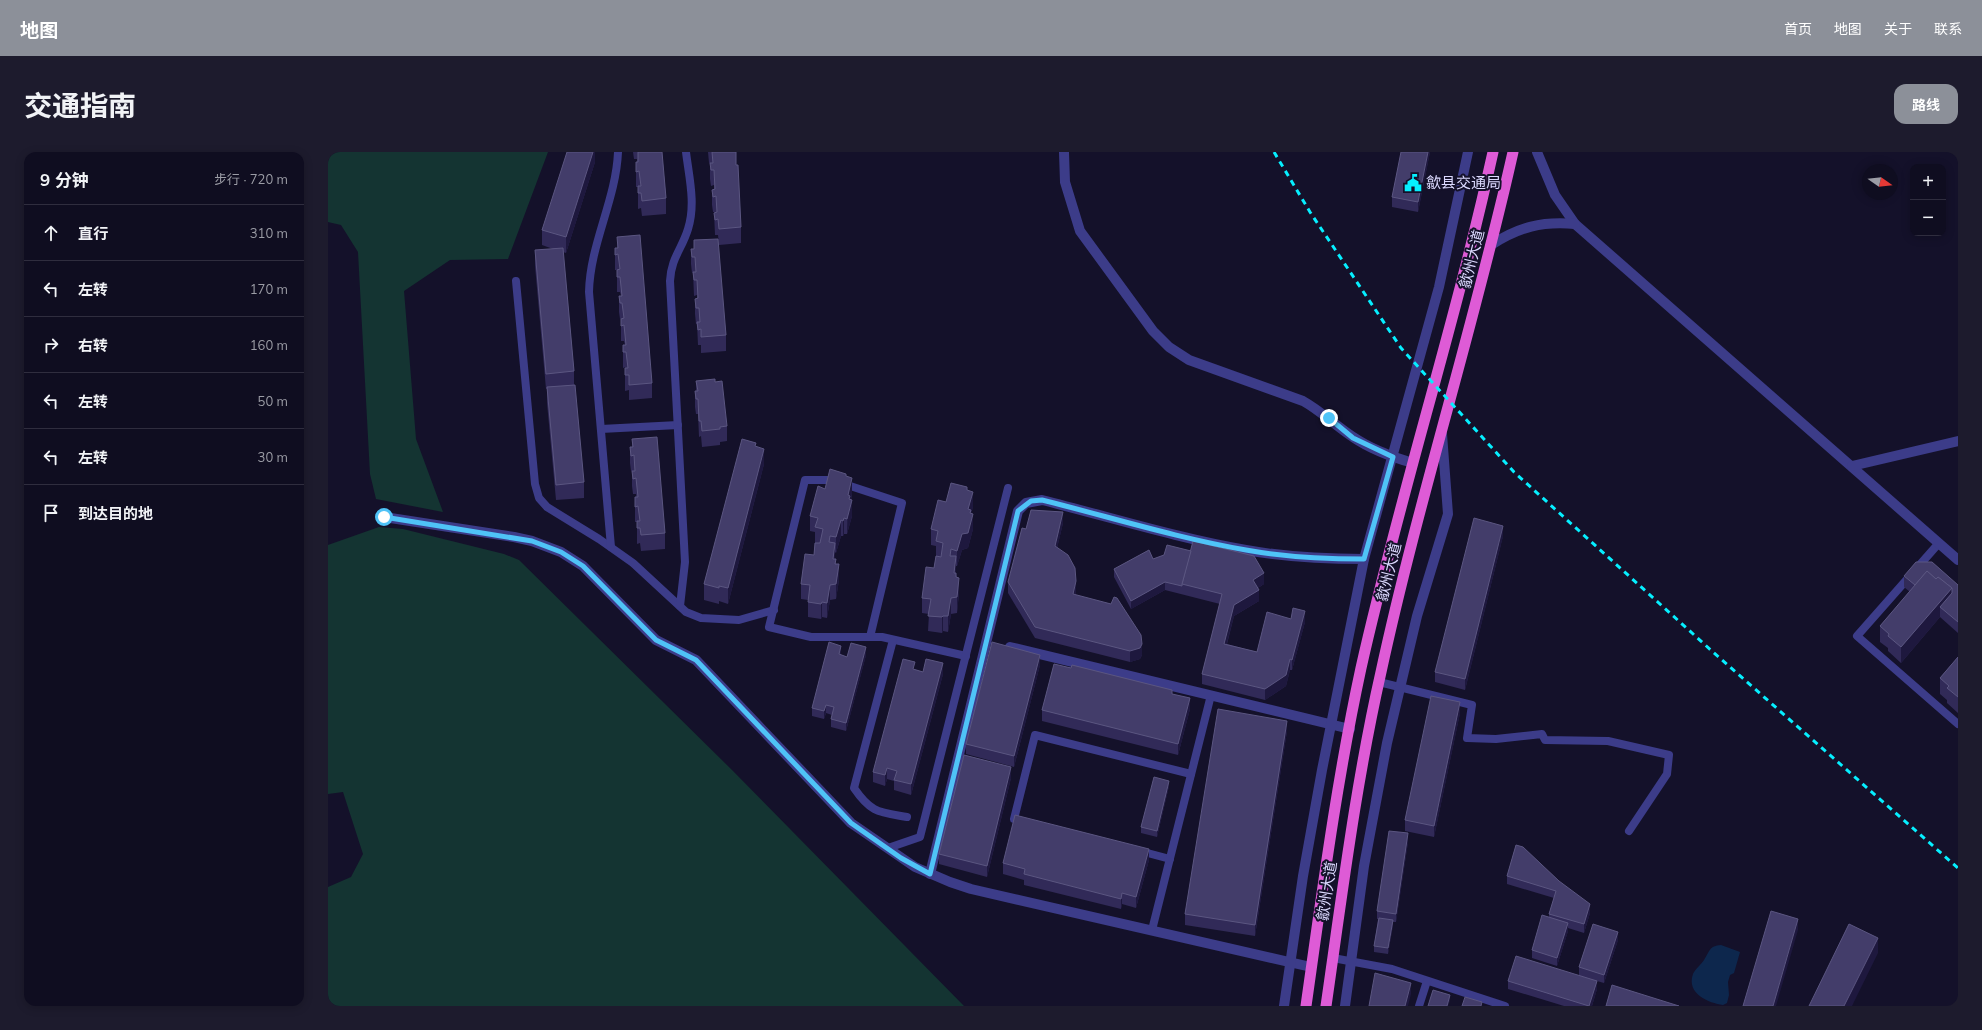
<!DOCTYPE html>
<html lang="zh">
<meta charset="utf-8">
<style>
body{margin:0;font-family:Mulish,"Noto Sans SC",sans-serif;background:#1d1b2d;color:#f1f3f6}
.controls{position:absolute;right:12px;top:12px;display:grid;overflow:hidden;border-radius:8px;box-shadow:0 2px 10px #0003}
.controls button{width:36px;height:36px;display:grid;place-items:center;padding:0;border:0;border-bottom:1px solid #2f2d3e;background:#0f0d20;color:#f1f3f6;font:20px sans-serif}
.compass{position:absolute;left:1534px;top:12px;width:36px;height:36px;border-radius:50%;background:#0f0d20;box-shadow:0 2px 10px #0003;rotate:104deg}
.stop{position:absolute;width:12px;height:12px;margin:-9px;border:3px solid #4fc3f7;border-radius:50%;background:#fff}
.stop.end{background:#4fc3f7;border-color:#fff;box-shadow:0 1px 4px #0008}
.list{margin:0;padding:0;list-style:none}
h2{display:flex;justify-content:space-between;align-items:center;height:52px;margin:0;padding:0 16px;font-size:17px}
h2 small{font-size:13px;font-weight:400;color:#9b9ca5}
.list li{display:grid;grid-template-columns:26px 1fr auto;gap:12px;align-items:center;box-sizing:border-box;height:56px;padding:0 16px;border-top:1px solid #2f2d3e}
.list b{display:block;font-size:15px;white-space:nowrap}
.list em{font-size:13px;font-style:normal;color:#9b9ca5}
.icon{flex:none;width:22px;height:22px;fill:none;stroke:currentColor;stroke-width:2;stroke-linecap:round;stroke-linejoin:round}
.map{position:relative;flex:none;width:1630px;height:854px;overflow:hidden;border-radius:12px}
header{display:flex;align-items:center;gap:24px;box-sizing:border-box;height:56px;padding:0 20px;background:#8c9099;color:#fff}
header strong{font-size:19px}
nav{display:flex;gap:22px;margin-inline-start:auto;font-size:14px}
.intro{display:flex;align-items:center;justify-content:space-between;box-sizing:border-box;height:96px;padding:0 24px}
h1{margin:0;font-size:28px}
.button{padding:10px 18px;border-radius:12px;background:#8c9099;color:#fff;font-size:14px;font-weight:700}
main{display:flex;gap:24px;padding:0 24px}
aside{flex:1;background:#0f0d20;border-radius:12px;box-shadow:0 2px 10px #0003}
.map>svg:first-child{display:block}
.green{fill:#143432}
.water{fill:#0d274d}
.lines{fill:none;stroke-linecap:round;stroke-linejoin:round}
.service{stroke:#3c3c89;stroke-width:8}
.minor{stroke:#3c3c89;stroke-width:10}
.trunk{stroke:#de5bd6;stroke-width:11}
.rail{stroke:#06efff;stroke-width:3;stroke-dasharray:6 5;stroke-linecap:butt}
.wall{fill:#312a58}
.shaded-wall{fill:#1e183e}
.building{fill:#433d6a;stroke:#5b5681}
.route{stroke:#4fc3f7;stroke-width:5}
.labels{text-anchor:middle;stroke-width:4;stroke-linejoin:round;paint-order:stroke}
.poi-label{font-size:15px;fill:#dcdaff;stroke:#14112a;text-anchor:start}
.street-label{font-size:15px;fill:#dcdaff;stroke:#14112a}
</style>
<header>
<strong>地图</strong>
<nav><a>首页</a><a>地图</a><a>关于</a><a>联系</a></nav>
</header>
<div class="intro"><h1>交通指南</h1><a class="button">路线</a></div>
<main>
<aside>
<h2>9 分钟<small>步行 · 720 m</small></h2>
<ul class="list">
<li><svg class="icon" aria-label="ahead" viewBox="0 0 24 24"><path d="M12 20V5M6 11l6-6 6 6"/></svg><div><b>直行</b></div><em>310 m</em></li>
<li><svg class="icon" aria-label="left" viewBox="0 0 24 24"><path d="M17 20v-9H6M10 6l-5 5 5 5"/></svg><div><b>左转</b></div><em>170 m</em></li>
<li><svg class="icon" aria-label="right" viewBox="0 0 24 24"><path d="M7 20v-9h11M14 6l5 5-5 5"/></svg><div><b>右转</b></div><em>160 m</em></li>
<li><svg class="icon" aria-label="left" viewBox="0 0 24 24"><path d="M17 20v-9H6M10 6l-5 5 5 5"/></svg><div><b>左转</b></div><em>50 m</em></li>
<li><svg class="icon" aria-label="left" viewBox="0 0 24 24"><path d="M17 20v-9H6M10 6l-5 5 5 5"/></svg><div><b>左转</b></div><em>30 m</em></li>
<li><svg class="icon" aria-label="arrive" viewBox="0 0 24 24"><path d="M6 21V4h12l-3 4 3 4H6"/></svg><div><b>到达目的地</b></div></li>
</ul>
</aside>
<div class="map">
<svg width="1630" height="854" viewBox="0 0 1630 854">
<rect width="100%" height="100%" fill="#14112a"/>
<!-- green -->
<g class="green">
<path d="M0,0H220L180,107L122,108L76,139L88,287L115,360L48,347L42,322L30,100L13,73L0,70Z"/>
<path d="M51,375L75,377L176,402L191,408L404,618L636,854H0V735L23,725L35,702L15,640L0,642V393Z"/>
</g>
<!-- water -->
<path class="water" d="M1393,793L1412,800L1406,821L1402,823L1400,830L1401,843L1399,851L1395,853C1381,851 1358,842 1365,822C1367,817 1373,813 1376,808C1382,799 1381,794 1393,793Z"/>
<g class="lines">
<!-- service -->
<g class="service">
<path d="M188,129L207,332L211,346L219,355L271,387L305,411L358,460L373,466L411,468L446,458"/>
<path d="M273,277L350,273"/>
<path d="M1611,391L1529,484L1630,572"/>
<path d="M283,395L261,140C262,92 288,48 290,0"/>
<path d="M352,454L357,410L342,129C343,106 354,97 360,77C368,52 361,25 358,0"/>
<path d="M542,485L574,351L504,328H477L441,475L483,485H554L638,504"/>
<path d="M565,488L526,636C543,661 551,660 579,665"/>
<path d="M1051,530L1144,553L1139,586L1168,587L1214,582L1217,588L1280,589L1341,603L1339,622L1301,679"/>
<path d="M692,669L686,667L707,583L863,622"/>
<path d="M560,696L592,685L680,336"/>
<path d="M812,699L842,707"/>
<path d="M824,778L883,543"/>
<path d="M1005,806L1064,817L1177,854"/>
<path d="M1091,854L1099,829"/>
</g>
<!-- minor -->
<g class="minor">
<path d="M736,0L737,30L752,79L825,179L841,195L861,208L975,249C993,259 1008,274 1025,285C1044,298 1064,305 1085,311"/>
<path d="M1209,0L1227,43L1247,72L1630,408"/>
<path d="M1163,93C1191,75 1214,69 1247,72"/>
<path d="M1524,314L1630,289"/>
<path d="M56,365L186,385L204,389L233,400L255,414L328,488L368,508L523,671L587,715L622,730L643,737L983,815"/>
<path d="M682,495L1022,577"/>
<path d="M602,722L690,359L698,351L714,348C782,365 849,386 918,398C957,405 997,407 1036,407"/>
<path d="M956,854L975,724L994,618L1036,407L1111,135L1140,0"/>
<path d="M1017,854L1036,714L1059,591L1089,464L1120,362L1114,282"/>
</g>
<!-- trunk -->
<g class="trunk">
<path d="M978,854C994,741 1009,627 1033,516C1072,342 1127,173 1165,0"/>
<path d="M998,854C1014,743 1028,630 1053,520C1091,345 1146,175 1185,0"/>
</g>
<!-- rail -->
<path class="rail" d="M946,0L982,60L1073,196L1186,320L1385,500L1630,716"/>
</g>
<!-- wall -->
<g class="wall">
<path d="M267,0V10L238,101L235,100L246,219V233L256,330V346L228,348L219,251V237H218L207,114V98L225,97L214,93V78Z"/>
<path d="M305,0H334L338,46V62L314,64L313,56L310,57V35H308V10H309V7H306Z"/>
<path d="M380,0H408V13L413,75V91L391,93L390,83H387L386,61L388,60H385L384,53V38L386,37V33L383,34L382,27V11H384H381Z"/>
<path d="M1073,0H1102L1090,60L1064,55V45Z"/>
<path d="M289,85L324,231V246L301,248V238L297,239V216L298,215L295,216V193H297L296,189H293V167H294H292L291,160V144H293L292,140H289V118H287V96H289Z"/>
<path d="M366,88L398,183V199L373,201V193H370L369,172H368L367,162V147H369V143L366,144L365,120L364,121L363,112V97H366Z"/>
<path d="M368,229L387,230L399,274V289L392,290V293L374,295L373,284L371,285L370,262H368L367,255V239H368Z"/>
<path d="M304,287L337,381V397L313,399L312,391L309,392V370H307V345H308V342H305L304,334V319H303L302,311V295H304Z"/>
<path d="M428,295L436,312L400,452L391,449V452L376,448V432Z"/>
<path d="M518,324L524,342L523,348L524,364L519,382H516L515,384H513L508,401L507,400V407L511,428L508,447L502,448L499,466L494,465L493,467L480,465V448L473,447V432L486,403L487,390V380L482,379V364L497,337Z"/>
<path d="M639,338L645,355L643,361L645,377L640,396L634,398L629,414H628V421L631,441L629,461L623,462L620,480L615,479L614,481L600,479L601,462L594,461V446L606,416L608,404V394L603,393V377L618,350Z"/>
<path d="M735,371L729,396L748,440L747,443L814,503L812,507L802,510L707,486L680,441V430L698,377Z"/>
<path d="M1175,384L1137,538L1107,530V520Z"/>
<path d="M825,407L936,432L930,436L931,449L906,464L899,492L929,500L977,470L964,518H962L958,534L937,548L874,532V522L892,452L837,438L803,457L786,425V417Z"/>
<path d="M1576,424L1630,433V481L1612,465L1573,511L1560,499V496L1552,490V474L1582,440L1576,435Z"/>
<path d="M513,502V503L519,505L538,503L518,579L503,575V567L504,563L498,561L496,567L484,564V556Z"/>
<path d="M1630,505V561L1619,551V548L1612,542V526Z"/>
<path d="M712,513L686,615L638,602V592Z"/>
<path d="M587,518L595,520L615,522L583,643L566,638V629L559,627L557,634L545,630V620Z"/>
<path d="M844,542L862,557L850,603L714,569V558Z"/>
<path d="M1132,561L1106,685L1077,679V668Z"/>
<path d="M959,579L927,784L857,773V762Z"/>
<path d="M683,626L659,725L611,712V702Z"/>
<path d="M841,634L829,685L813,681V675Z"/>
<path d="M1080,690L1068,770H1065V773L1060,802L1046,800V794L1050,767H1049V759Z"/>
<path d="M1188,693L1262,761L1256,781L1240,776V779L1229,814L1204,806V798L1221,765V762L1226,746L1179,732V724Z"/>
<path d="M821,708L808,756L794,752L793,757L696,733V728L675,722V711Z"/>
<path d="M1290,788L1276,831L1269,829V837L1264,854H1236L1180,837V829L1251,824V815Z"/>
</g>
<!-- shaded-wall -->
<g class="shaded-wall">
<path d="M265,0H267V10L238,101V85Z"/>
<path d="M1100,0H1102L1090,60V50Z"/>
<path d="M436,297V312L400,452V436Z"/>
<path d="M524,326V342L522,350L524,348V364L519,382L520,343Z"/>
<path d="M645,340V355L643,363L645,362V377L640,396L634,398L629,414V399Z"/>
<path d="M735,360V371L727,405V394Z"/>
<path d="M516,366V382L515,384V369Z"/>
<path d="M513,368V384L508,401V385Z"/>
<path d="M1175,374V384L1137,538V527Z"/>
<path d="M507,391V406L505,422V407Z"/>
<path d="M628,404V420L626,436V421Z"/>
<path d="M511,412V428L508,447V432Z"/>
<path d="M936,421V432L925,439V428Z"/>
<path d="M631,426V441L629,461V445Z"/>
<path d="M748,429V440L745,453V442Z"/>
<path d="M837,430V438L803,457V449Z"/>
<path d="M502,433V448L499,466V451Z"/>
<path d="M1624,436V452L1612,455V465L1573,511V495Z"/>
<path d="M931,438V449L906,464L896,502V492L906,453Z"/>
<path d="M623,446V462L620,480V464Z"/>
<path d="M494,450V465L493,467V452Z"/>
<path d="M977,459V470L964,518V508Z"/>
<path d="M615,464V479L614,481V465Z"/>
<path d="M814,492V503L812,507L802,510V499Z"/>
<path d="M513,494V502L511,510V502Z"/>
<path d="M538,495V503L518,579V571Z"/>
<path d="M712,503V513L686,615V604Z"/>
<path d="M962,507V518L958,534L937,548V537Z"/>
<path d="M615,511V522L583,643V632Z"/>
<path d="M862,546V557L850,603V592Z"/>
<path d="M1132,550V561L1106,685V674Z"/>
<path d="M498,553V561L496,567V559Z"/>
<path d="M959,569V579L927,784V773Z"/>
<path d="M683,615V626L659,725V714Z"/>
<path d="M559,616V627L557,634V623Z"/>
<path d="M841,629V634L829,685V679Z"/>
<path d="M1080,681V690L1068,770V762Z"/>
<path d="M821,697V708L808,756V745Z"/>
<path d="M794,741V752L793,757V747Z"/>
<path d="M1262,752V761L1256,781V772Z"/>
<path d="M1470,767V778L1448,854H1445Z"/>
<path d="M1065,768V773L1060,802V796Z"/>
<path d="M1240,771V779L1229,814V806Z"/>
<path d="M1290,780V788L1276,831V823Z"/>
<path d="M1550,786V801L1524,854H1516Z"/>
<path d="M1269,829V837L1264,854H1261Z"/>
<path d="M1083,831V842L1080,854H1077Z"/>
<path d="M1122,843V849L1120,854H1119Z"/>
</g>
<!-- building -->
<g class="building">
<path d="M239,0H265L238,85L214,78Z"/>
<path d="M310,0H334L338,46L314,49L313,41H310V34H313L311,19L308,20V10H310Z"/>
<path d="M384,0H408V13H410L413,75L391,77L390,67L387,68L386,61L389,60L388,44L385,45L384,38L387,37L386,18H383L382,11H385Z"/>
<path d="M1073,0H1100L1090,50L1064,45Z"/>
<path d="M312,83L324,231L301,233V223H297V216H300L298,200H295V193H298L296,173L293,174V167L296,166L294,151H292L291,144H294L292,125H289V118L292,117L290,102L287,103V96H290L289,85Z"/>
<path d="M390,87L398,183L373,185V177L370,178L369,170H372L371,156H368L367,147L370,146L369,128H366L365,120H368L367,105H364L363,97H366V88Z"/>
<path d="M235,96L246,219L218,222L207,98Z"/>
<path d="M387,227V230L394,229L399,274L392,275V277L374,279L373,269H371L370,247H368L367,239H370L368,229Z"/>
<path d="M247,233L256,330L228,333L219,235Z"/>
<path d="M329,285L337,381L313,383L312,376H309V369H312L310,354L307,355V345H310L308,326L305,327L304,319H307L306,303L303,304L302,295H305L304,287Z"/>
<path d="M414,287L428,291L427,294L436,297L400,436L391,434V436L376,432Z"/>
<path d="M502,317L518,322V324L524,326L520,343L522,344L521,347L524,348L519,367L516,366L515,369L513,368L508,385L502,384L501,390L507,391L505,407H508L507,412H511L508,432L502,433L499,451L494,450L493,452L480,450L482,433L473,432L477,402L486,403L487,391H492L495,377L487,375L490,366L482,364L490,334L497,337Z"/>
<path d="M623,331L639,335V338L645,340L640,357L643,358L642,361L645,362L640,381L634,382L629,399L623,397L622,404H628L626,421H628V425L631,426L629,445L623,446L620,464H615L614,465L600,464L603,447L594,446L598,415L606,416L608,404L613,405L615,391L608,389L610,379L603,377L610,348L618,350Z"/>
<path d="M703,358L735,360L727,394L740,403L747,416L748,429L745,442L783,452L786,445L789,446L813,483L814,492L812,496L802,499L707,475L680,430L694,376L698,377Z"/>
<path d="M1146,366L1175,374L1137,527L1107,520Z"/>
<path d="M865,389L926,404L936,421L925,428L931,438L906,453L896,492L929,500L939,460L963,467L965,456L977,459L964,508L962,507L958,523L937,537L874,522L894,442L854,432Z"/>
<path d="M839,393L863,399L854,432V434L837,430L803,449L786,417L821,398L825,407L836,403Z"/>
<path d="M1588,410H1604L1630,433V470L1612,455L1624,441V436L1610,425L1608,427L1599,419L1587,433L1576,424Z"/>
<path d="M1599,419L1608,427L1610,425L1624,436L1573,495L1560,484L1561,482L1552,474Z"/>
<path d="M501,490L513,494L511,502L519,505L523,491L538,495L518,571L503,567L506,555L498,553L496,559L484,556Z"/>
<path d="M664,490L712,503L686,604L638,592Z"/>
<path d="M1630,505V545L1619,536L1621,534L1612,526Z"/>
<path d="M575,507L587,510L585,517L595,520L598,507L615,511L583,632L566,628L569,619L559,616L557,623L545,620Z"/>
<path d="M726,512L743,516L744,513L844,538V542L862,546L850,592L714,558Z"/>
<path d="M1103,544L1132,550L1106,674L1077,668Z"/>
<path d="M890,557L959,569L927,773L857,762Z"/>
<path d="M636,603L683,615L659,714L611,702Z"/>
<path d="M826,625L841,629L829,679L813,675Z"/>
<path d="M687,663L821,697L808,745L794,741L793,747L696,722L697,717L675,711Z"/>
<path d="M1061,679L1080,681L1068,762L1049,759Z"/>
<path d="M1188,693L1195,695L1231,729L1262,752L1256,772L1221,762L1228,739L1179,724Z"/>
<path d="M1443,759L1470,767L1445,854H1415Z"/>
<path d="M1214,763L1240,771L1229,806L1204,798Z"/>
<path d="M1051,766L1065,768L1060,796L1046,794Z"/>
<path d="M1265,772L1290,780L1276,823L1251,815Z"/>
<path d="M1521,772L1550,786L1516,854H1481Z"/>
<path d="M1188,804L1269,829L1261,854L1180,829Z"/>
<path d="M1047,821L1083,831L1077,854H1041Z"/>
<path d="M1284,833L1351,854H1278Z"/>
<path d="M1105,838L1122,843L1119,854H1100Z"/>
<path d="M1137,845L1154,850L1153,854H1134Z"/>
</g>
<g class="lines">
<!-- route -->
<path class="route" d="M56,365L204,389L233,400L255,414L328,488L368,508L523,671L573,706L602,722L690,359L703,349L714,348C782,365 849,386 918,398C957,405 997,407 1036,407L1065,305L1025,286L1001,266"/>
</g>
<!-- icons -->
<defs>
<g id="civic-bare" transform="scale(1.38)"><path d="M-.6-6.5H3V-4.5H.6V-3L4-1V1h2V6H-6V1h2V-1L-.6-3ZM-1.2 2.5V6h2.4V2.5Z" fill="#06efff" stroke="#14112a" stroke-width="2.5" paint-order="stroke"/></g>
</defs>
<g fill-rule="evenodd">
<use href="#civic-bare" x="1085" y="31"/>
</g>
<g class="labels">
<!-- poi labels -->
<g class="poi-label">
<text x="1098" y="36">歙县交通局</text>
</g>
<!-- street labels -->
<g class="street-label">
<text transform="translate(1144 107) rotate(-76)" y="5">歙州大道</text>
<text transform="translate(1061 420) rotate(-76)" y="5">歙州大道</text>
<text transform="translate(999 739) rotate(-81)" y="5">歙州大道</text>
</g>
</g>
</svg>
<div class="controls">
<button>+</button>
<button>−</button>
</div>
<svg class="compass" viewBox="-18 -18 36 36"><path d="M0-13l5 13h-10z" fill="#e53935"/><path d="M0 13l5-13h-10z" fill="#9b9ca5"/></svg>
<div class="stop" style="left:56px;top:365px"></div>
<div class="stop end" style="left:1001px;top:266px"></div>
</div>
</main>
